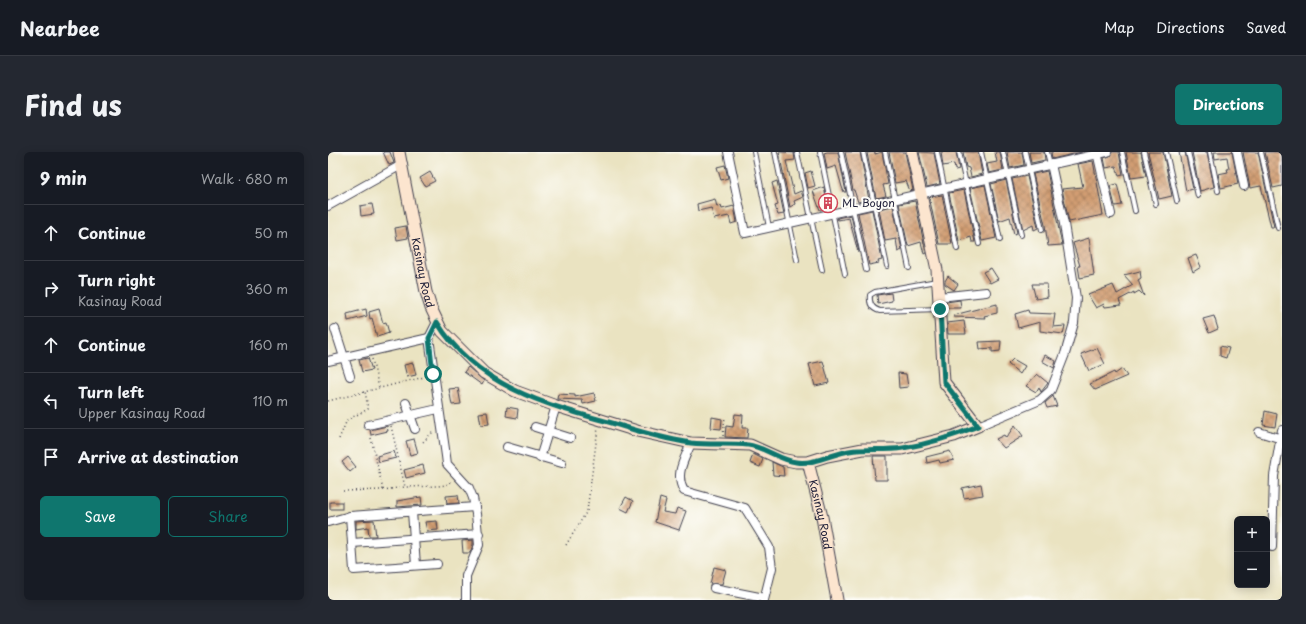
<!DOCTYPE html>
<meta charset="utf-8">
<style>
body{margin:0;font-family:"Playpen Sans",sans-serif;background:#242831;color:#f1f3f6}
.controls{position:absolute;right:12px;bottom:12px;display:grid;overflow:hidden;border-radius:6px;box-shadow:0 2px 10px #0003}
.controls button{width:36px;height:36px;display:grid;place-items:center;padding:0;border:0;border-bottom:1px solid #363941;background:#171b24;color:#f1f3f6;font:20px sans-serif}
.stop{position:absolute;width:12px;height:12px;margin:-9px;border:3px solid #0f766e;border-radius:50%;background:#fff}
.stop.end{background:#0f766e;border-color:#fff;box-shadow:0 1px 4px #0008}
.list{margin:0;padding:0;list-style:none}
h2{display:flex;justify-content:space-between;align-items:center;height:52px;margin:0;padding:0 16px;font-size:17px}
h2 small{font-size:13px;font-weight:400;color:#9ea1a6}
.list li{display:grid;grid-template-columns:26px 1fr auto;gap:12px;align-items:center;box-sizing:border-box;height:56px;padding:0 16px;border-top:1px solid #363941}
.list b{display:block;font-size:15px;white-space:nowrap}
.list p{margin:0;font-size:13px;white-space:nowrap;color:#9ea1a6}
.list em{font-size:13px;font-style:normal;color:#9ea1a6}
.actions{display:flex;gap:8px;padding:12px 16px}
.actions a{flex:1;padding:9px 0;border:1px solid #0f766e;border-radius:6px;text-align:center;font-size:14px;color:#0f766e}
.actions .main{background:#0f766e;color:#fff}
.icon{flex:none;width:22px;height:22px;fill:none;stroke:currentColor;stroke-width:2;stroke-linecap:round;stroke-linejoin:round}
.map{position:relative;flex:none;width:954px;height:448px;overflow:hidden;border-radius:6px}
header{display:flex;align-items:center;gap:24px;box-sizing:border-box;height:56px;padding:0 20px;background:#171b24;border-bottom:1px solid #363941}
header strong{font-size:19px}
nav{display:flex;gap:22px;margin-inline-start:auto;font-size:14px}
.intro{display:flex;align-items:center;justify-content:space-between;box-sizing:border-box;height:96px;padding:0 24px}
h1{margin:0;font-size:28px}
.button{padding:10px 18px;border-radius:6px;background:#0f766e;color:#fff;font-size:14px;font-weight:700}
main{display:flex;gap:24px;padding:0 24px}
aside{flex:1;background:#171b24;border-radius:6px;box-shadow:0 2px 10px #0003}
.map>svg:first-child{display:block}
.building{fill:url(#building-cross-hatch)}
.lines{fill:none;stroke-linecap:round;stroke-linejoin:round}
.lane-casing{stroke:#403f4f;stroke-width:6}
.street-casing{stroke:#403f4f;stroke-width:10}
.secondary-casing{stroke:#403f4f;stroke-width:13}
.path{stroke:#403f4f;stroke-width:1.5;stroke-dasharray:1 3;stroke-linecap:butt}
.lane{stroke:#fff;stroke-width:4}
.street{stroke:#fff;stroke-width:8}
.secondary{stroke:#fce5cf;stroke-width:11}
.route{stroke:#0f766e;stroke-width:5}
.labels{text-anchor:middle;stroke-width:4;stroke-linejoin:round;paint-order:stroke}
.poi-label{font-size:11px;fill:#22223b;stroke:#fdfcf7;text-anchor:start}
.street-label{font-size:11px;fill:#22223b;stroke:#fdfcf7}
</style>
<header>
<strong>Nearbee</strong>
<nav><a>Map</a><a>Directions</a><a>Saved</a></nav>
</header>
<div class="intro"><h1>Find us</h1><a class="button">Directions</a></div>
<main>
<aside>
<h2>9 min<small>Walk · 680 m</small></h2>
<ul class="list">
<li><svg class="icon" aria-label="ahead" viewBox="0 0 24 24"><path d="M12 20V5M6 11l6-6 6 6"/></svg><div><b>Continue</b></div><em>50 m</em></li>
<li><svg class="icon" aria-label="right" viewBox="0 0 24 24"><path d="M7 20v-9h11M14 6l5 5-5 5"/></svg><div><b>Turn right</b><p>Kasinay Road</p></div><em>360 m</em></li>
<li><svg class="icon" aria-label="ahead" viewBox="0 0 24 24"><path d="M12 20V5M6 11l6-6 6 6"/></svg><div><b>Continue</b></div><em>160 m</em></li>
<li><svg class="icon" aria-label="left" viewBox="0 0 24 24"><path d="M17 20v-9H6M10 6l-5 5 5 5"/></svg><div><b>Turn left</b><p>Upper Kasinay Road</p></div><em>110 m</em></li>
<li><svg class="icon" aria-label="arrive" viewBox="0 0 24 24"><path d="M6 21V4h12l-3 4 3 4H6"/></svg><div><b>Arrive at destination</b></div></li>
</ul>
<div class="actions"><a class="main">Save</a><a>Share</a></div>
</aside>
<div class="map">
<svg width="954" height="448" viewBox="0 0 954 448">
<defs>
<pattern id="building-cross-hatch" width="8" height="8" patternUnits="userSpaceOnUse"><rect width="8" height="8" fill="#d19d72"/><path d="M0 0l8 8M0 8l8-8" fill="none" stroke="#a9805f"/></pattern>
</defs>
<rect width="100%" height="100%" fill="#fdfcf7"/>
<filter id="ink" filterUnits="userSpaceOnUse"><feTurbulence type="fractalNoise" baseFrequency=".025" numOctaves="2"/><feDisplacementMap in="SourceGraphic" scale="8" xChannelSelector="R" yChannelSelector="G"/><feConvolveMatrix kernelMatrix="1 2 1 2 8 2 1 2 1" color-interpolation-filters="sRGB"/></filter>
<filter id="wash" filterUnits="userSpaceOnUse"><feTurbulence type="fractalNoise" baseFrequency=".012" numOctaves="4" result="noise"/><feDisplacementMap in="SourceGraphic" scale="16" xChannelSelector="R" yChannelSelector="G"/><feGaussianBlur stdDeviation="0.9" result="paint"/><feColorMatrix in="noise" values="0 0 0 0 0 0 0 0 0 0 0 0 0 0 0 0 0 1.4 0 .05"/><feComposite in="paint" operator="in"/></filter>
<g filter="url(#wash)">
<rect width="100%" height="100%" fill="#eae3c1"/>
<g id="blocks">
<!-- building -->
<g class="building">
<path d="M55,0H62L66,11L61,13Z"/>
<path d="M451,0L466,1L467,8L458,9L466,42L473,39L475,45L466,49L467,52L462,55Z"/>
<path d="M499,0H510L518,40H516L514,35L508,14L499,17L496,1Z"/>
<path d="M517,0H532L541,48L530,50L526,38H525Z"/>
<path d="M547,0V2L554,0L560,32L555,33L558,44L548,46L539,1Z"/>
<path d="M561,0H577L585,38L582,39L578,29L567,31Z"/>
<path d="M591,0L606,1L612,32L599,35Z"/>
<path d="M613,0H628L631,17L627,18L626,12L615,14Z"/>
<path d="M635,0H650L654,22L643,25L641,16L638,15Z"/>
<path d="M667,0H672L675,18L661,21L659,12L669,10Z"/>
<path d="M679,0H694L696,13L682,16Z"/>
<path d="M701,0H716L717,8L703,11Z"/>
<path d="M723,0H754L724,7Z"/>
<path d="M784,0H791L795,23L791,24L788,14L778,16L776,6L782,4Z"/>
<path d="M798,0H813L818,24L803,26Z"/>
<path d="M820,0H835L844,44L831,47Z"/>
<path d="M851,0H857L865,37L858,39Z"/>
<path d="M864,0H879L886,35L872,39Z"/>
<path d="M886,0H904L910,32L893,36L890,22L900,20L899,17H901L899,5L887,7Z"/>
<path d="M915,0H930L946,75H943L933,34L922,36Z"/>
<path d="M937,0H954V34L945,36Z"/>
<path d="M765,9L775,63L741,70L734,37L755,35L750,12Z"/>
<path d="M397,13L400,26L393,28L389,15Z"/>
<path d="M483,19L487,34L480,36L477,21Z"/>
<path d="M719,19L734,93L720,94L717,73L705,22Z"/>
<path d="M102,20L107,29L97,34L92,26Z"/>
<path d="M699,24L710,76L706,78L705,73L695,78L684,27Z"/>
<path d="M678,28L689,81L686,82L682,65L671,69L663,32Z"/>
<path d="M449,29L456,62L450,63L447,54L450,53L444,31Z"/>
<path d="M789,32L794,53L787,54L782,34Z"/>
<path d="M657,33L668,86L654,89L642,36Z"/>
<path d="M496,35L500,56L492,58L485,39Z"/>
<path d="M636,38L647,90H644L643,85L631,89L621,41Z"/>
<path d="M614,43L624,92H611L602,49L601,45Z"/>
<path d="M387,47L389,55L393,54L394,57L406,54L409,70L403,72L401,64L386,67L383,56L370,59L369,52Z"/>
<path d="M587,49L598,101L596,102L593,90L580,94L571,52Z"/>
<path d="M44,52L46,62L33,64L32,54Z"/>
<path d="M565,54L574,98L570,100L568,87L557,89L551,57Z"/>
<path d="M544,58L554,108L550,109L551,111L541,113L530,61Z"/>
<path d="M523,63L531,100H530L521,66L510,68L509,66Z"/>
<path d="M78,74L80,86L69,88L67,76Z"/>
<path d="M761,86L766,123L752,126L750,114H752L745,91Z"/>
<path d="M868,103L873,115L865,120L860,106Z"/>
<path d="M663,116L670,127L662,131L655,120Z"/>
<path d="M812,119L813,126L810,128L816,144L811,139L806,142V140L791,148L793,153L777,155L776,152L768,156L760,143L785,133L789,142L805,133L796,123Z"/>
<path d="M620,124L630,132L626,138L617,132V129Z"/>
<path d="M704,132H719L720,145L708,147Z"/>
<path d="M563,141L564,149L550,152L549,143Z"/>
<path d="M632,148L633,156H618V150Z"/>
<path d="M669,152V161L656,164L657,166L626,165V163Z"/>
<path d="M38,157L39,164L20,169L19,162Z"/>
<path d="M51,157L55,171L58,170L61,181L49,185L44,166L42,167L41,160Z"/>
<path d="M700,158L701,161L727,162L725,175L737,174L735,182L712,179V170L690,176L687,162Z"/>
<path d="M886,164L890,177L881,181L875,167Z"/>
<path d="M636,169L638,182H620L619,171Z"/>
<path d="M673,189L672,199L664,200V196L652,197L651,190Z"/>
<path d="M892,194L901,196L898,206L892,204Z"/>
<path d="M769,196L777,212L761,219L753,202Z"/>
<path d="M717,203L728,209L726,216L714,209Z"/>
<path d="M40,206L44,218L34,220L31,208Z"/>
<path d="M685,207L697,214L692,222L680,212Z"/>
<path d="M495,209L501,231L487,234L481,212Z"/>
<path d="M85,211L88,223L79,225L76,213Z"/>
<path d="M140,215L156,229L154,233L136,220Z"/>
<path d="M794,217L799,224L767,238L762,232L786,220L787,222Z"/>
<path d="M570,221L578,222L580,235L571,236Z"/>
<path d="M709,222L720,231L713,240L711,235L708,240L698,234Z"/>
<path d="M130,236L133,252L124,253L121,237Z"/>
<path d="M266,241L268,249L255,252L254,248L229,247L230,242L247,243V245Z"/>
<path d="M725,244L729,254L719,256L717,251Z"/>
<path d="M179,255L190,257L189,266L178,264Z"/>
<path d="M937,259L949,262L947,275L935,273Z"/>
<path d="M159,260L161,272L153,273L151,261Z"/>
<path d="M407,262L415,263L414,276H420L419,286L397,285L398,274L405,275Z"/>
<path d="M384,265L394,267L393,277L383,276Z"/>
<path d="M687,273L695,284L676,296L668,287L676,283L678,286Z"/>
<path d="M59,274L60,279L43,283L42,278Z"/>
<path d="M86,287L90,301L82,303L78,289Z"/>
<path d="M66,299L68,306L51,310L49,304Z"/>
<path d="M622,299L626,308L612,311L611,308L599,311L598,305Z"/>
<path d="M425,302L435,307L432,315L422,311Z"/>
<path d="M545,304H559V328H547Z"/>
<path d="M20,305L28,315L22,320L14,310Z"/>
<path d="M444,310L455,315L456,324L445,323Z"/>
<path d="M95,313L97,321L78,326L76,318Z"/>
<path d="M653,332L655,343L636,346L634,336Z"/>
<path d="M130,343L131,351L119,352L118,344Z"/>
<path d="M93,345L94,353L69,355V349Z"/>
<path d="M298,345L305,349L300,360L292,356Z"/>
<path d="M332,346L338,348L335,360L347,362L349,356L358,359L351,378L327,370Z"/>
<rect x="2" y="350" width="12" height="7"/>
<path d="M46,368L48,384H41L40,375L28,377V369Z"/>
<path d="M109,369L110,378L99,379L97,370Z"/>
<path d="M145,388V393L142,401H135L134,389Z"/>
<path d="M386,415L398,418L394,432H382Z"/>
</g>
</g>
</g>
<g filter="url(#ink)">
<use href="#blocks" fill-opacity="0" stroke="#403f4f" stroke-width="1"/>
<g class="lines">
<!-- lane casing -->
<g class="lane-casing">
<g id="lane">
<path d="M426,0L441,75"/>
<path d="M447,0L469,108"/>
<path d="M469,0L494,118"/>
<path d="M492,0L517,122"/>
<path d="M513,0L538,118"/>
<path d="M535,0L559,114"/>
<path d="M557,0L581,116"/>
<path d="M609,0L629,97"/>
<path d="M631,0L651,92"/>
<path d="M653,0L672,88"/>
<path d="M675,0L693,83"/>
<path d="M697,0L714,78"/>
<path d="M719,0L722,12"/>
<path d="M794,0L807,59"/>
<path d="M816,0L828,52"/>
<path d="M838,0L849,49"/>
<path d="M860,0L870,44"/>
<path d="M882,0L890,39"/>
<path d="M933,0L950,76"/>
<path d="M609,129L547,140L542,143C541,151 544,157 552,159L611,157"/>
</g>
</g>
<!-- street casing -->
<g class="street-casing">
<g id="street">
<path d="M400,0L417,81L779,0"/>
<path d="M769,0L783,62"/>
<path d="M909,0L916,34"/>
<path d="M0,54L75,12"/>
<path d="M611,145L658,140"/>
<path d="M109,170L101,186L118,304L119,312L141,336L145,346L148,362L151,393L138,424V448"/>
<path d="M7,177L22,224"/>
<path d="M0,209L101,186"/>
<path d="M78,251L87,277"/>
<path d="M40,273L110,257"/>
<path d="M650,274L712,248L723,238L737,202L746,171L748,146L736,72L723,12"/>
<path d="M207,275L242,286"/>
<path d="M931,280L954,287"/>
<path d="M363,291C357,307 346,322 356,339L417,356L441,395L444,416L436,448"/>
<path d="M179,295L234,311"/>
<path d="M212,306L228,254"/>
<path d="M84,360L88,413"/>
<path d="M22,364L26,418L109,412"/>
<path d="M0,370L22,364L147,355"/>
<path d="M24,391L151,382"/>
<path d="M944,395L946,324L954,278"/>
<path d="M386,436L436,446"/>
</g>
</g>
<!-- secondary casing -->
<g class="secondary-casing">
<g id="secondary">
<path id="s1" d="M71,0L98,140L103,156L114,179L156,221L187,239L228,254L309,279L363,291L422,293L453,307L468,310H480L499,304L535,297H574L626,284L650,274L616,230L609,118L584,0"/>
<path id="s2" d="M480,310L494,365L509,448"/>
</g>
</g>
<!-- path -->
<g class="path">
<path d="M44,207L51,236"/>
<path d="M0,249L100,224"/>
<path d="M63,274L77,335"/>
<path d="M395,284L397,265"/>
<path d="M43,286L55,338"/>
<path d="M11,287L19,268L40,257L37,239"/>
<path d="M95,290L106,279"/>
<path d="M15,339L55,338L77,335L110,334L118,333L125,329"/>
<path d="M238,393L259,359L270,276"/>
</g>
<!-- lane -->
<use href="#lane" class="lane"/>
<!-- street -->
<use href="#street" class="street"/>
<!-- secondary -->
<use href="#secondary" class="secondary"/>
</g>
</g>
<g class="lines" filter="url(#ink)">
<!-- route -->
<path class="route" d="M105,222L101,186L109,170C147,233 217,253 284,271C309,279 336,287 363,291C382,293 401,291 420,293C437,295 451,308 468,310C485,313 504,302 521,299C539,296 557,299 575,296C601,292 626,284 650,274L616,230L612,157"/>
</g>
<!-- icons -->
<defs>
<g id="building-ring" transform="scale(1)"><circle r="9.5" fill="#fdfcf7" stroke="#d1495b" stroke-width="1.5"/><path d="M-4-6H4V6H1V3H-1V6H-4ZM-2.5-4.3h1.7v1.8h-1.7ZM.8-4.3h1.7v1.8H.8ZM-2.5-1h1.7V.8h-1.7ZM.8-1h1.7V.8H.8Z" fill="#d1495b"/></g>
</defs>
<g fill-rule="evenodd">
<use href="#building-ring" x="500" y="51"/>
</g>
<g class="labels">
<!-- poi labels -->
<g class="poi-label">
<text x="514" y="55">ML Boyon</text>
</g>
<!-- street labels -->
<g class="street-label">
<text dy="4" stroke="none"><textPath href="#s1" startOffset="123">Kasinay Road</textPath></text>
<text dy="4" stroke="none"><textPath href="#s2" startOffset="54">Kasinay Road</textPath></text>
</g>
</g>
</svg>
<div class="controls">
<button>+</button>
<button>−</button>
</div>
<div class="stop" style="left:105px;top:222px"></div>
<div class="stop end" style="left:612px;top:157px"></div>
</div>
</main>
